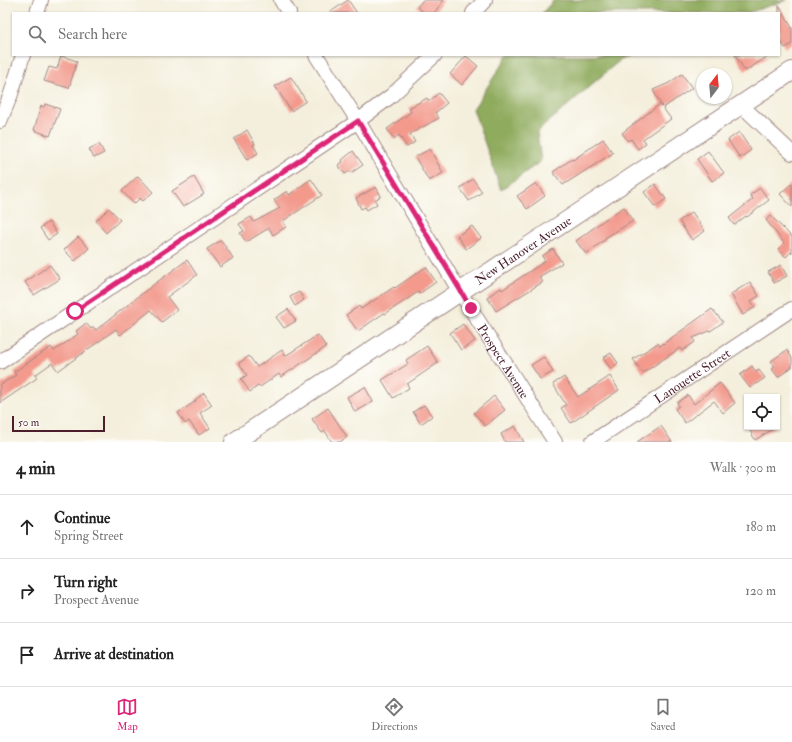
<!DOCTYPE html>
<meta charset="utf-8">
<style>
body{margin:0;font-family:"IM FELL Double Pica",serif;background:#f2f2f2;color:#222}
.controls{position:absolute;right:12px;bottom:12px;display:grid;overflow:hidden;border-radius:0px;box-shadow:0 1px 3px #0004}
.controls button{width:36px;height:36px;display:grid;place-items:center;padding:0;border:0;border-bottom:1px solid #e0e0e0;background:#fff;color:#222;font:20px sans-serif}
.compass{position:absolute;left:696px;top:68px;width:36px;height:36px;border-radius:50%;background:#fff;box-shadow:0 1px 3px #0004;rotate:16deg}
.scale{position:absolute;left:12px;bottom:10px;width:93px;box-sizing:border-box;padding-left:4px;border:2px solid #4a1f2b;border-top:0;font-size:11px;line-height:14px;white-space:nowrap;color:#4a1f2b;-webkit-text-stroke:3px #fdfcf7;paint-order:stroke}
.stop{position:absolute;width:12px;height:12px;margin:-9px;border:3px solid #db2777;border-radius:50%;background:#fff}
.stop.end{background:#db2777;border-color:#fff;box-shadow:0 1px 4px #0008}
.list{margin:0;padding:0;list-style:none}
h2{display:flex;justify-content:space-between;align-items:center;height:52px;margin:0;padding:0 16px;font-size:17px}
h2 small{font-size:13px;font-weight:400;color:#767676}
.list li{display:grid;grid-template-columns:26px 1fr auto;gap:12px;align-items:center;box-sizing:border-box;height:64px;padding:0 16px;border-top:1px solid #e0e0e0}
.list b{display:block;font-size:15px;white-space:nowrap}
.list p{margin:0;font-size:13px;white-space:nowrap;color:#767676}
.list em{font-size:13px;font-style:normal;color:#767676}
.icon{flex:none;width:22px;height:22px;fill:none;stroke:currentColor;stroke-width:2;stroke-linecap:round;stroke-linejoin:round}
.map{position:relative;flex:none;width:792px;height:442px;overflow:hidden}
.search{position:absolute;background:#fff;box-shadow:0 1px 3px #0004;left:12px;right:12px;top:12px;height:44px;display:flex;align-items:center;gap:10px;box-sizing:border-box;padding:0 14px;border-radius:0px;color:#767676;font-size:15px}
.sheet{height:244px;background:#fff}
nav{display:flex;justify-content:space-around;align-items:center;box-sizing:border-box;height:56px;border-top:1px solid #e0e0e0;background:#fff;font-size:11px;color:#767676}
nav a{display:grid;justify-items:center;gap:2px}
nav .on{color:#db2777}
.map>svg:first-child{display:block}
.forest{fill:#8fab5d;stroke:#6c6544}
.building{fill:#f39a8d}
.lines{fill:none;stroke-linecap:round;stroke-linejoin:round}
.minor-casing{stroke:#9f8784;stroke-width:16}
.major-casing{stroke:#9f8784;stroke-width:20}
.minor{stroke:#fff;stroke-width:14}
.major{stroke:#fff;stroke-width:18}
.route{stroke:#db2777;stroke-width:5}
.labels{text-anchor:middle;stroke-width:3;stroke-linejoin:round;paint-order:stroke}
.street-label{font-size:13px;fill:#4a1f2b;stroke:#fdfcf7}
</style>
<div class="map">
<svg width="792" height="442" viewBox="0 0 792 442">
<rect width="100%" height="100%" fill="#fdfcf7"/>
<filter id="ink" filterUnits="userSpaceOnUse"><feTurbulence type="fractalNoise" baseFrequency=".025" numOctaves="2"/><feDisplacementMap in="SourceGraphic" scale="8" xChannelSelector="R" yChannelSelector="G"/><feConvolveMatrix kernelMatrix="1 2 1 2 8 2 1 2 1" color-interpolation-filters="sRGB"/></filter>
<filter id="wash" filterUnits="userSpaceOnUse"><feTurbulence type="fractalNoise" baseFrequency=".012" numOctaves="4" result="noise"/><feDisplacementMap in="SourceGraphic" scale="16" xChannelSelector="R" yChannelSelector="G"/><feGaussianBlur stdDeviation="0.9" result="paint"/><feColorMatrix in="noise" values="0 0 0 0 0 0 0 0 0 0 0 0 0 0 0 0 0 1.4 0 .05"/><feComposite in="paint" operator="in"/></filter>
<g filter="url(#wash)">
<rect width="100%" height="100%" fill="#f4efdc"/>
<!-- forest -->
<g class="forest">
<path d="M554,0H787L748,13H542Z"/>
<path d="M508,55H633L620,60L537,132L541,161L501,190L473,109Z"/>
</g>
<g id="blocks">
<!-- building -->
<g class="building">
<path d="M348,0L357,13H329Z"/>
<path d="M423,0H444L434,13H425L417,7Z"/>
<path d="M779,5L792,28V44L785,48L779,38Z"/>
<path d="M735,55H770L745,71Z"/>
<path d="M61,56L77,61L69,88L44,81L49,67L57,69Z"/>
<path d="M466,56L478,66L462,85L450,74Z"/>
<path d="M682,74L692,88L663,108L671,119L643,139L646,143L638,149L631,139L628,141L622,133L660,104L662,107L653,90L669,83Z"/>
<path d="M291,77L306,101L291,111L275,86Z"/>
<path d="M439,93L447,103L435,113L439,118L410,134L415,142L407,147L399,135L394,139L387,129L411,112L409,108L427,98L429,101Z"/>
<path d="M45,104L60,109L50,136L34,130L41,106L44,107Z"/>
<path d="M247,130L255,144L253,145L258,153L247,160L234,139Z"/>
<path d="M739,132L751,150L740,158L728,140Z"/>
<path d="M603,139L613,153L563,185L553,172L572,159L573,160Z"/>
<path d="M99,144L104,153L94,158L89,149Z"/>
<path d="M430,149L443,173L429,181L415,157Z"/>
<path d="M353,151L363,165L351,173L350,171L345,174L338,165L343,162L342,160Z"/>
<path d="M708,151L724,173L712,181L697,159Z"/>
<path d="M138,176L153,192L143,201L140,198L134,204L122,191Z"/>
<path d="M194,177L204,194L183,207L172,191Z"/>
<path d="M311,179L322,195L283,221L286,227L273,235L269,228L246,242L240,233L244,231L239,224L251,217L254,222L280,208L274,200L287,191L289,195Z"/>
<path d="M473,179L482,192L469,201L460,188Z"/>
<path d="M536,183L545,196L527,209L517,196Z"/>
<path d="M792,183V207L780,194Z"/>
<path d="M655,184L666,199L655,207L644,192Z"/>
<path d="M376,187L381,196L375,200L377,204L367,210L365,207L361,209L356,198Z"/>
<path d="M760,188L769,200L747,217L746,216L734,225L729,218L753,199L750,195Z"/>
<path d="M624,207L633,221L605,238L606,239L586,254L576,241L604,220Z"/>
<path d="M109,208L120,220L106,233L96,221Z"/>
<path d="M692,212L705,231L692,240L679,221Z"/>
<path d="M771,216L791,236H792V254L791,252L786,257L778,249L784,243L766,220Z"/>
<path d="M49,222L57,234L48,240L40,228Z"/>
<path d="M472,226L481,238L466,249L457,236Z"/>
<path d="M78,237L89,248L75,261L64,250Z"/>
<path d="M221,240L233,258L220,267L207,249Z"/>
<path d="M553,249L562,263L539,277L543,282L496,311L487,297L501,288L502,290L545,261L542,256Z"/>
<path d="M187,260L197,275L167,297L177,310L162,322L151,310L120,335L116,329L58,371L52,363L35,375L37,378L0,403V385L16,375L14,372L51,347L54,351L78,334L76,331L86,323L91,329L93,327L96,330L153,285Z"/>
<path d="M50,265L60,279L34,295L25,282Z"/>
<path d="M781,265L787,276L774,283L768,272Z"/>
<path d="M426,267L436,282L419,294L418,292L385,314L384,313L358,331L346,315L359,306L361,309L394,287L395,288Z"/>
<path d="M750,282L759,296L751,301L755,307L743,315L731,294Z"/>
<path d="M299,292L304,300L295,306L290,297Z"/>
<path d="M288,309L296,321L284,328L276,317Z"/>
<path d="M712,309L723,322L712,330L693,338L695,342L682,351L680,348L643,373L633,359L658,343L660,346Z"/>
<path d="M463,324L475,341L461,350L450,333Z"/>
<path d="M318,335L326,347L281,377L279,374L260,387L259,385L250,392L241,379L247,375L239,363L249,356L257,367L282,350L285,356Z"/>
<path d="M427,346L438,363L407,384L409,388L393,398L382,380L408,364L406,360Z"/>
<path d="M787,350L792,358V367L778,377L772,369L775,367L771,361Z"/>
<path d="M611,353L618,363L611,369L603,358Z"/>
<path d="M544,357L553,372L540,379L531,365Z"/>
<path d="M752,366L756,372L759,370L765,378L750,388L740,375Z"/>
<path d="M610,376L619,390L571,423L561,408L566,405L553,384L564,377L578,397Z"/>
<path d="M720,383L735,403L723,413L714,401L685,423L675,409L679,406L677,403L688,395L694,404Z"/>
<path d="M365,387L373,402L355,412L347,397Z"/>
<path d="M204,393L212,405L200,413L210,428L199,435L189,421L185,424L178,413L196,401L195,400Z"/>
<path d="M494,396L505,410L485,426L474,413Z"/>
<path d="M424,405L432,416L421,424L413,412Z"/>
<path d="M328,408L347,437L340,442H332L325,431L322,433L312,419Z"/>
<path d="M515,426L524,442H505L501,434Z"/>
<path d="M661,426L672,442H637Z"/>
<path d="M748,427H776L755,440Z"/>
</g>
</g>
</g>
<g filter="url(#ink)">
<use href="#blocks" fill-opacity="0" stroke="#9f8784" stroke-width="1"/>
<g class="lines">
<!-- minor casing -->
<g class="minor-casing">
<g id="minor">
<path d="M281,0L289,13"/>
<path d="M37,13L41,0"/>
<path d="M473,13L485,0"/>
<path id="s1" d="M316,55L358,121L460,292L555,442"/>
<path d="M741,105L792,153"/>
<path d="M0,121L11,94L23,55"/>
<path d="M0,362L358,121L391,96L435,55"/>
<path id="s2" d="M592,442L792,309"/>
</g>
</g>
<!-- major casing -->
<g class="major-casing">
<g id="major">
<path id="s3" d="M234,442L792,71"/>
</g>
</g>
<!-- minor -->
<use href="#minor" class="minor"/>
<!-- major -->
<use href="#major" class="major"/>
</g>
</g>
<g class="lines" filter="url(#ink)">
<!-- route -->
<path class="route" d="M75,311L358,121L471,308"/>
</g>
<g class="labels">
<!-- street labels -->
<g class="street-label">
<text dy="5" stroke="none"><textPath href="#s3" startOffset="347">New Hanover Avenue</textPath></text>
<text dy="5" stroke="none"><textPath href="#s1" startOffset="359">Prospect Avenue</textPath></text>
<text dy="5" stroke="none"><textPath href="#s2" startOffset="120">Lanouette Street</textPath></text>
</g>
</g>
</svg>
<div class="controls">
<button><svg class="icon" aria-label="locate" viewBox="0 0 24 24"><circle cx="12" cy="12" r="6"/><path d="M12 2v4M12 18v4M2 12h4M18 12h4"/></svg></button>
</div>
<svg class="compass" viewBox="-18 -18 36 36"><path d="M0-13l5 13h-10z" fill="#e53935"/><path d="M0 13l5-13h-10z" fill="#767676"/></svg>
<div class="scale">50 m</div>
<div class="stop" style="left:75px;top:311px"></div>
<div class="stop end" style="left:471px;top:308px"></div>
<div class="search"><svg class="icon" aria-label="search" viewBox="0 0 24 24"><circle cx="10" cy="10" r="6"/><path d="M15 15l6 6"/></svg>Search here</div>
</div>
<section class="sheet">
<h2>4 min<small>Walk · 300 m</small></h2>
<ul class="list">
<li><svg class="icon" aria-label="ahead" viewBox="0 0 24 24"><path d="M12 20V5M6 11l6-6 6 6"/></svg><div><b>Continue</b><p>Spring Street</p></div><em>180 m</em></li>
<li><svg class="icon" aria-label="right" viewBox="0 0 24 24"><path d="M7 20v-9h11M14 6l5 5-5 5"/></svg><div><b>Turn right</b><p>Prospect Avenue</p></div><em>120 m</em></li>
<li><svg class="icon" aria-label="arrive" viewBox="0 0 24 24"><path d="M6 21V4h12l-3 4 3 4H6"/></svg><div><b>Arrive at destination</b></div></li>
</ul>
</section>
<nav>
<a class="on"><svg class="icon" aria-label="map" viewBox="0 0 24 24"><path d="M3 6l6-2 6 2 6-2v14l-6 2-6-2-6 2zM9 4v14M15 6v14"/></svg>Map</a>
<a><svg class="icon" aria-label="directions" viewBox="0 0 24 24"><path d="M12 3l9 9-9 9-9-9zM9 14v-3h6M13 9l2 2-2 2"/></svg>Directions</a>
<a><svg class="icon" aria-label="saved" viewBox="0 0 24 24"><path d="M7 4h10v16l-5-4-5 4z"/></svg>Saved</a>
</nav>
